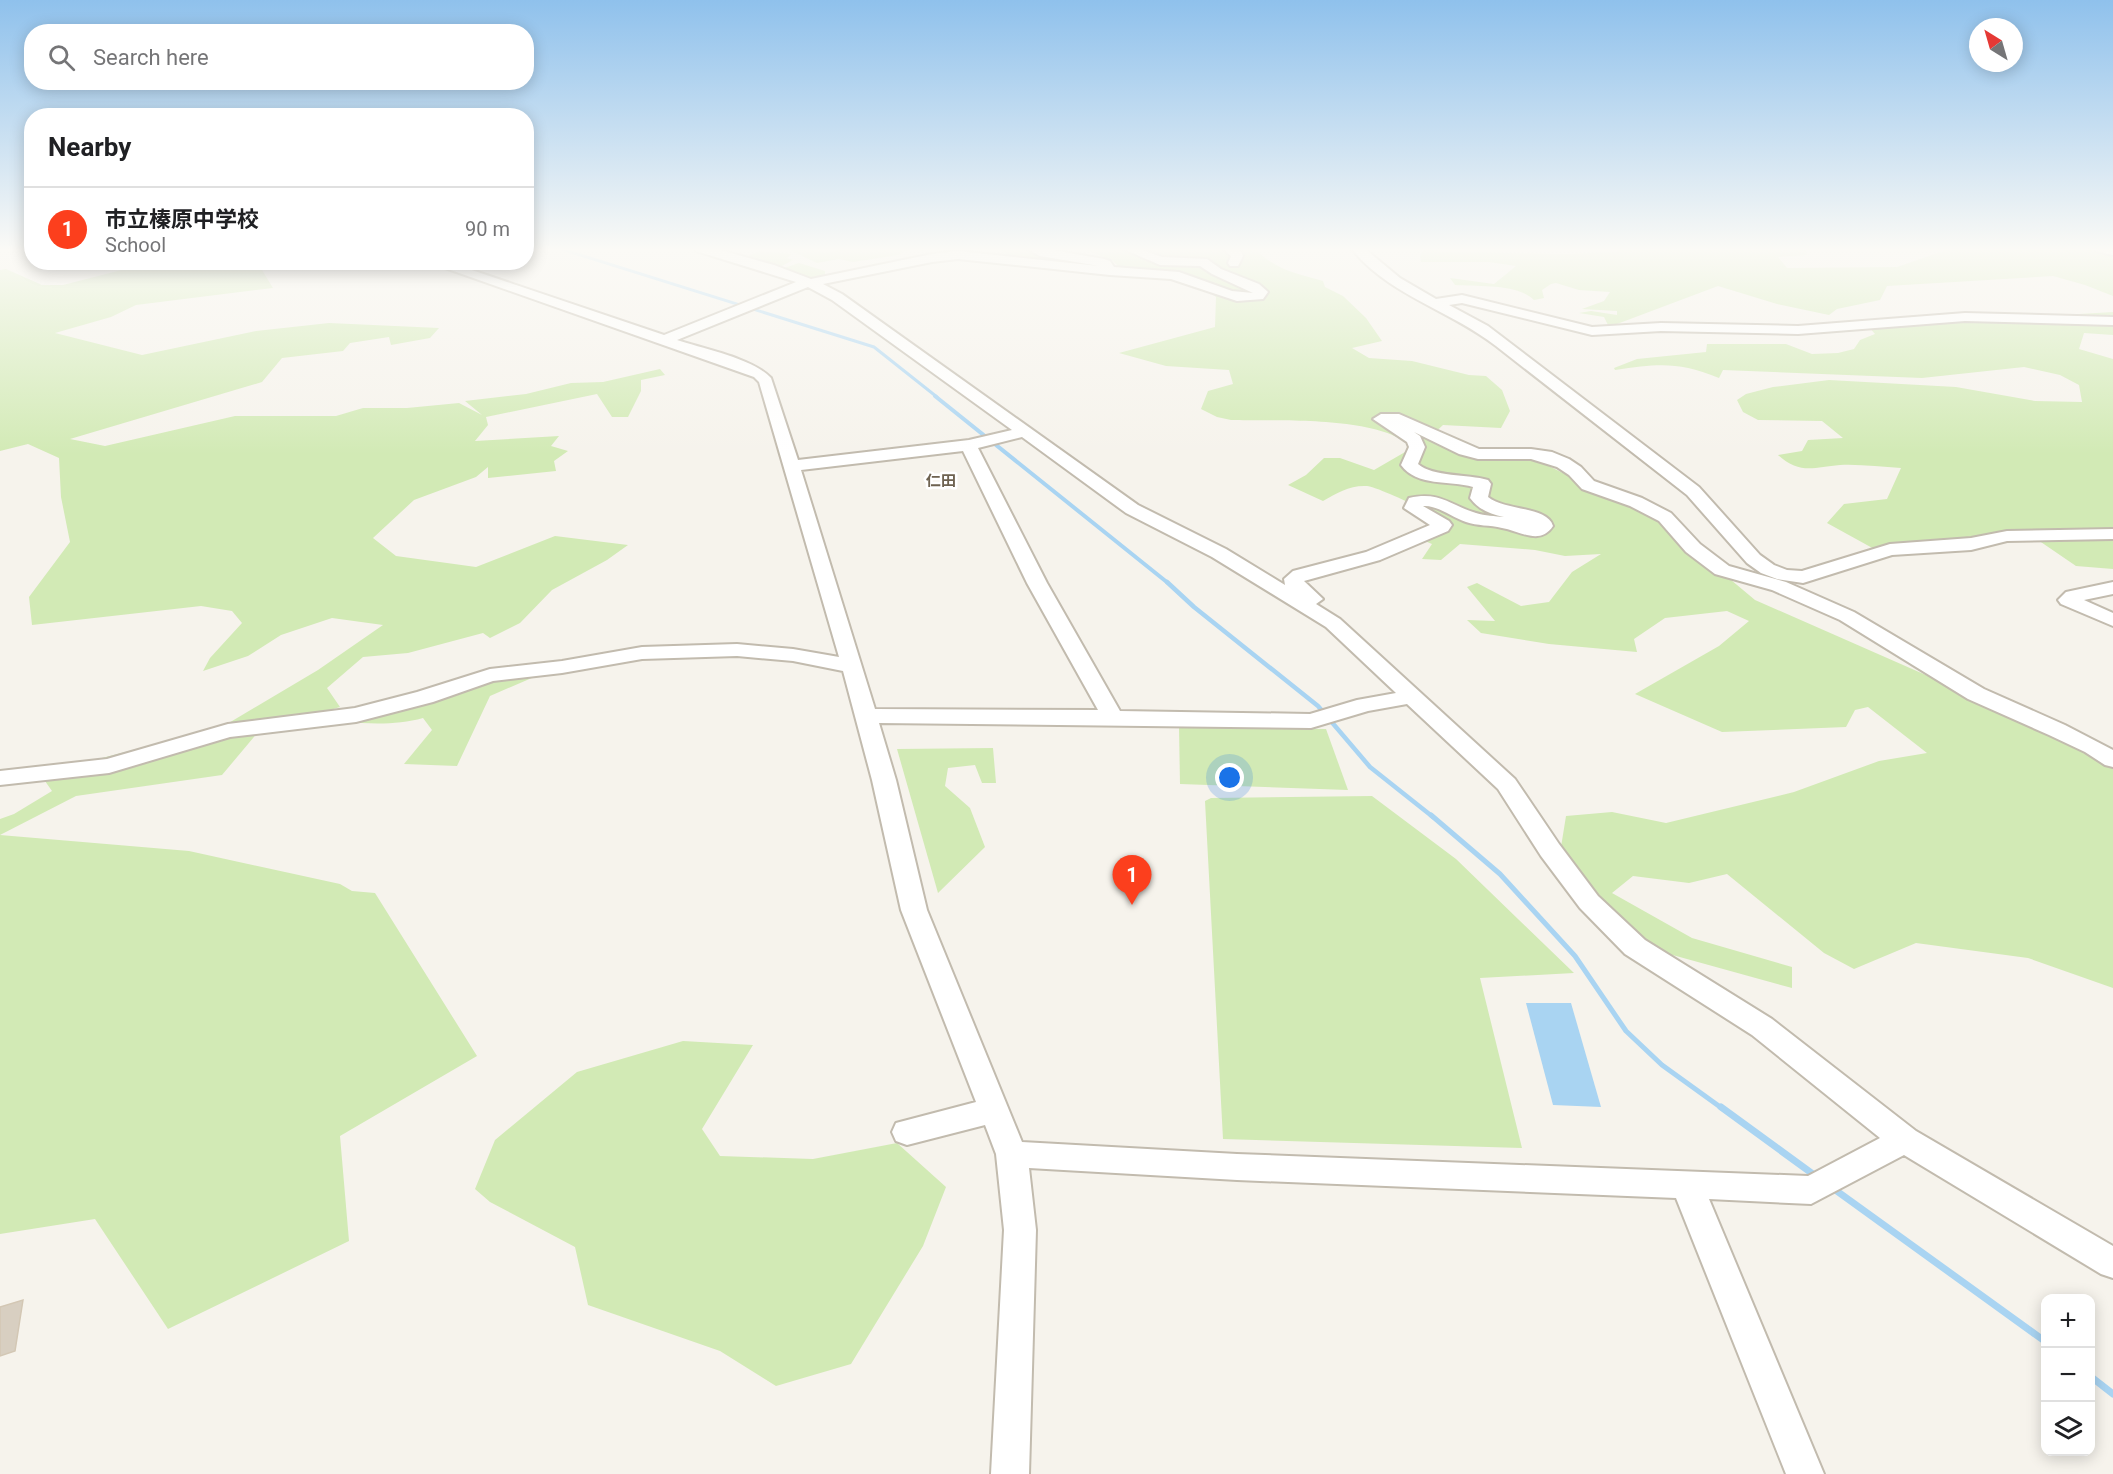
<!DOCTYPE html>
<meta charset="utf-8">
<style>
body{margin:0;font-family:Roboto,"Noto Sans JP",sans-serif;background:#f2f2f2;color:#202124}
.controls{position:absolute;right:18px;bottom:18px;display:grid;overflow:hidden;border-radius:12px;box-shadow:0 3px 15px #0003}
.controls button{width:54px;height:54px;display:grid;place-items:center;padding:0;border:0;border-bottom:2px solid #e0e0e0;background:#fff;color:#202124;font:30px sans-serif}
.compass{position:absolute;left:1969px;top:18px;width:54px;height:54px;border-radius:50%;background:#fff;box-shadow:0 3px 15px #0003;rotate:323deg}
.you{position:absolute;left:1230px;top:778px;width:21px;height:21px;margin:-15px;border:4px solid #fff;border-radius:50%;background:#1a73e8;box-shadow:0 0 0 9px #1a73e833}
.badge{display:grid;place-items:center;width:39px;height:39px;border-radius:50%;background:#fc3f1d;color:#fff;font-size:20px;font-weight:700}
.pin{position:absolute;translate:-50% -50px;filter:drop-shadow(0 2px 3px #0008)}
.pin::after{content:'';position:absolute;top:32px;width:21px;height:18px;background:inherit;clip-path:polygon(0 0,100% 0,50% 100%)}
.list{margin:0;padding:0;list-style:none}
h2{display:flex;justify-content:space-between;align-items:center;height:78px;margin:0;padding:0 24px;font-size:26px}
h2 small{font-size:20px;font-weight:400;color:#757577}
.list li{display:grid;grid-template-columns:39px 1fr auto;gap:18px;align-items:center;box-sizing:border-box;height:84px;padding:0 24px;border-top:2px solid #e0e0e0}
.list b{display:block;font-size:22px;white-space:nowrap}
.list p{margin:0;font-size:20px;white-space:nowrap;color:#757577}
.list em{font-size:20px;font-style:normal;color:#757577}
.icon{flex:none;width:33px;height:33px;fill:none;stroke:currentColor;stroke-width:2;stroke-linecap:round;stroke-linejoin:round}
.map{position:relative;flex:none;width:2113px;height:1474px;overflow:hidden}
.search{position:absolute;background:#fff;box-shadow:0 3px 15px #0003;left:24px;top:24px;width:510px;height:66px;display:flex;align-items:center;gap:15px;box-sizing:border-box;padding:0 21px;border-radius:24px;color:#757577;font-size:22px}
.panel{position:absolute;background:#fff;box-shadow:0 3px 15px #0003;left:24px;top:108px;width:510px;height:162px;border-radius:24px}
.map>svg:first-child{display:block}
.green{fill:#d2eab5}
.water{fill:#a9d4f2}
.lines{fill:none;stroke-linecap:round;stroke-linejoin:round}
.stream-far4{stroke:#a9d4f2;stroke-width:3}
.stream-far3{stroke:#a9d4f2;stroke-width:4}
.stream-far2{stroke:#a9d4f2;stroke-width:4.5}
.stream-far1{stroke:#a9d4f2;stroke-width:5}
.stream{stroke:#a9d4f2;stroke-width:7}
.building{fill:#d8cfc1;stroke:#d3c7b4;stroke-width:1.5}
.minor-casing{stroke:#c2bbae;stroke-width:4}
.minor{fill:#fff;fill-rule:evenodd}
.labels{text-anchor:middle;stroke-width:5;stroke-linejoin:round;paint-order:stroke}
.far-quarter-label{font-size:15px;font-weight:bold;fill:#6e6250;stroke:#fff}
</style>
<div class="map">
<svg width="2113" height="1474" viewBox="0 0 2113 1474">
<rect width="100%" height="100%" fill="#f6f3ec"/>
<!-- green -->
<g class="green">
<path d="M785,248H808L825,253L850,248H928L923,251L911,249L898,255L853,262L839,259L817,263Z"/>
<path d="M999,248H1020L1096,265L1095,268L1008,256Z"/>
<path d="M1081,248H1254C1276,270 1294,273 1323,281L1325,287L1343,296L1366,318L1382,341L1352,348L1369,358L1412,361L1469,375L1486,376L1502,390L1510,411L1501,428L1443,425L1428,439L1459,455L1537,460L1664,524L1755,600L1994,705L2113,762V988L2028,958L1916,943L1854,969L1824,953L1727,874L1689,883L1633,876L1612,893L1692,938L1792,967V988L1640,946L1602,902L1561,847L1566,816L1612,812L1666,823L1794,792L1879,761L1927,753L1868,707L1855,710L1846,727L1722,732L1635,694L1719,646L1749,621L1727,611L1665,618L1634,639L1637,652L1549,644L1481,633L1467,620L1495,621L1467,587L1477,583L1521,606L1549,602L1572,572L1601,554L1565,556L1535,550L1460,544L1441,560L1422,559L1432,544L1420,539L1453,527C1443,518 1379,487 1367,486C1350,485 1337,493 1323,501L1288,485L1306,475L1324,458H1340L1374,470L1412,448C1383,415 1275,421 1231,420L1217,417L1201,409L1208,391L1233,384L1229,370L1166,366L1119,353L1215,327L1216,297L1183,273L1121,269L1113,261Z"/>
<path d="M1424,248L1435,249L1441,252L1567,254L1614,252L1627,248H1763L1790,252L1770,248H1805L1807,255L1778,257L1787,268L1897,267L1952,248H2109L2113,249V296L2085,285L2053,276L1887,286L1880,300L1837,309L1829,315L1777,304L1718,286L1609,327L1604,317L1579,313L1591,311L1617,315V311L1582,309L1604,301L1610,292L1579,290L1556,283L1551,284L1542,290L1544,298L1534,300C1516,283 1479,287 1455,285L1450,278L1494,284L1516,266L1489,262H1421L1420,256Z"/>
<path d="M759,251L792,254L787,258L793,260L780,267L746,257Z"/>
<path d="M149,263H226L233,270H262L273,288L136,305L111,317L55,333L142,355L256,331L329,323L439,328L430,338L391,345L389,337L350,343L343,351L282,358L262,382L70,439L105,446L235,416H336L363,408H407L459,403L482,415L465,401L526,394L571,383L603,382L660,369L665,375L641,380V391L628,417H612L597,394L486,417L488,425L475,441L559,436L551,446L568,451L554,461L556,471L488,478V467L476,477L414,500L373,538L396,556L476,567L555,536L628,545L607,560L552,590L520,623L490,638L483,633L408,653L363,657L327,688L340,707L259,731L222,775L76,796L0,835L189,851L340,884L352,891L375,893L477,1056L340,1136L349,1241L168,1329L95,1219L0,1234V819L14,814L52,791L40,774L222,727L318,670L383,625L332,618L281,635L248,656L203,671L210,658L242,623L232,611L201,606L32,625L29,597L70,542L61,497L59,458L28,444L0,451V270L6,269L42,285H63Z"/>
<path d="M799,263L825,271V275L812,280L784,268Z"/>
<path d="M2113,312V335L2084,333L2079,349L2113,359V569L2076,566L2035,538L1921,540L1876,550L1827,523L1844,504L1887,499L1901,468C1881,467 1860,464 1840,465C1814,467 1800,475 1778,455L1802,451L1808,440L1843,438L1822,421L1758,420L1743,412L1737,400L1746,394L1773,387L1829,380L1956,387L2035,401L2082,402L2079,385L2060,375L2024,367L1922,378L1723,370L1719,378C1677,361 1658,364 1615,370L1614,368L1637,359L1706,352L1707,344H1786L1812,354L1838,353L1854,349L1860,340L1875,334L1868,326Z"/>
<path d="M541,674L490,696L457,766L404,764L432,730L423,718C399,725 371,724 346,722L503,676Z"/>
<path d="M1179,727L1326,729L1348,790L1180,784Z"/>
<path d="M993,748L996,783H982L975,765L948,768L945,786L970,808L985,847L938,893L897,749Z"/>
<path d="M1372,796L1456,859L1574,973L1480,978L1522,1148L1223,1139L1205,801L1211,798Z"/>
<path d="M683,1041L753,1045L702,1129L720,1156L813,1159L897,1143L946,1187L923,1246L851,1364L776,1386L720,1351L588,1305L575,1247L490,1202L475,1189L495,1140L577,1072Z"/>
</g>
<!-- water -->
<path class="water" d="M1526,1003H1571L1601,1107L1553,1105Z"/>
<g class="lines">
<!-- stream-far4 -->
<path class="stream-far4" d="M558,248L874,347L937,397"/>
<!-- stream-far3 -->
<path class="stream-far3" d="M935,396L1168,583"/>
<!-- stream-far2 -->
<path class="stream-far2" d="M1167,582L1194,607L1318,706L1370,767L1433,817"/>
<!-- stream-far1 -->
<path class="stream-far1" d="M1431,815L1500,874L1575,956L1626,1031L1662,1065L1723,1109"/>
<!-- stream -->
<g class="stream">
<path d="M1721,1107L1817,1177"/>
<path d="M1834,1189L2046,1342"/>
<path d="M2090,1376L2113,1394"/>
</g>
</g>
<!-- building -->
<path class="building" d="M23,1300L15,1351L0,1356V1307Z"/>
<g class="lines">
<!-- minor casing -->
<g class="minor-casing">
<g id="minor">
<path d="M694,248H713L774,265L811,279L932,254L958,251L1099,266L1040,256L1026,248H1041L1104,259L1110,261L1114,267L1179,272L1232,291L1253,293L1212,274L1200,266L1160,265L1121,248H1137L1162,257L1207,259L1221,269L1259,284L1268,292L1263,299L1237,301L1171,279L1110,275L958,259L932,262L823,284L842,294L1138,505L1226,549L1285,585L1284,579L1293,571L1366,552L1430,525L1404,508L1409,498C1440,491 1449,505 1476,513C1485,516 1495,516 1504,517C1490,514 1479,510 1470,498L1473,487C1449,480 1417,487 1401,465L1409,447L1407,442L1373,419L1381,414H1399L1479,449H1531L1552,452L1569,459L1581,467L1594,481L1642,498L1671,513L1700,544L1729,566L1786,582L1854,612L1984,689L2065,725L2113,750V767L2105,765L2085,752L2049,735L1968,699L1840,620L1772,590L1715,574L1686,552L1659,521L1630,506L1582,489L1569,475L1557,467L1531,459H1478L1459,454L1414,432L1420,436L1425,447L1418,464C1433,477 1468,474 1488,480L1491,484L1488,497C1505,511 1547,506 1553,526C1540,546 1520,531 1502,528C1490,525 1477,526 1466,522C1451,517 1438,505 1423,506L1449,521L1452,525L1448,531L1380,560L1304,581L1323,599L1316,604L1340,619L1515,779L1559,844L1598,896L1645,940L1772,1019L1916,1131L2113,1246V1278L2101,1274L1904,1155L1811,1204L1709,1199L1824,1474H1786L1676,1198L1237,1180L1029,1168L1036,1230L1029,1474H991L1004,1230L996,1154L985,1125L907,1145L896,1141L892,1132L896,1123L976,1102L901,910L872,780L843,671L793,661L737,656L642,659L562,673L493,681L433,702L356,722L230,737L109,773L0,785V771L107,759L228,724L355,708L417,692L490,669L562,661L642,647L737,644L793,649L839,657L759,382L754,377L428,262H448L664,335L796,282L696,251ZM808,287L832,300L1012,430L969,440L798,460L771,378C752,358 704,349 677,340ZM1022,437L1126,513L1212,557L1326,627L1396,693L1357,700L1310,714L1120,711L1047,583L978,448ZM963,451L1027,583L1098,710L875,709L801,470ZM1407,704L1498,789L1541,856L1580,908L1625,954L1752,1035L1880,1138L1808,1176L1237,1154L1022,1142L927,910L896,780L879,723L1311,728L1368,711Z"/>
<path d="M1222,248H1239L1243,256L1238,266H1230L1228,263L1231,256Z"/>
<path d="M1351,248H1364L1400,278L1436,299L1462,295L1592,327L1661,323L1798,326L1965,313L2113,317V325L1965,321L1798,334L1661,331L1592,335L1462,303L1449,305L1488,326L1699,487L1760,555L1774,565L1787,570L1802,571L1890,544L1971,538L2007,531L2113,529V539L2007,541L1971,550L1892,555L1803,583L1777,579L1761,573L1747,563L1687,495L1496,346C1450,310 1388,295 1351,248Z"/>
<path d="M2094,248H2113V255L2096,251Z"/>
<path d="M2113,582V594L2084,600L2113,613V626L2061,604L2058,600L2066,592Z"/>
</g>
</g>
<!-- minor -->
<use href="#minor" class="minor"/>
</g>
<!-- sky -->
<linearGradient id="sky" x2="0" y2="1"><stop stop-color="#8fc1ec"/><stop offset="0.55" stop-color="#fbfaf6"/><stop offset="1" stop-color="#fbfaf6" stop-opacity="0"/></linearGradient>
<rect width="2113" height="454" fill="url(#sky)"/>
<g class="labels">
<!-- far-quarter labels -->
<g class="far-quarter-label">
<text x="941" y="486">仁田</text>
</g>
</g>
</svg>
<div class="controls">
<button>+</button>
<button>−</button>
<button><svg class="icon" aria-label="layers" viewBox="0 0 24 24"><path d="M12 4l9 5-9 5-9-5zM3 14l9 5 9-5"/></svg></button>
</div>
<svg class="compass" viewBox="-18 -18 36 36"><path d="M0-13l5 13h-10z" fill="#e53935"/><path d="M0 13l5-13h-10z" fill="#757577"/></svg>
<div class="you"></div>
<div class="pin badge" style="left:1132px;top:905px">1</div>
<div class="search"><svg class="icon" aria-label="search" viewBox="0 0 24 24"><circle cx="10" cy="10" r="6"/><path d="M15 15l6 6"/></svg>Search here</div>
<section class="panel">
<h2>Nearby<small></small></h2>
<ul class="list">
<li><span class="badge">1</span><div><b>市立榛原中学校</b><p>School</p></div><em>90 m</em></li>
</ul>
</section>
</div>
